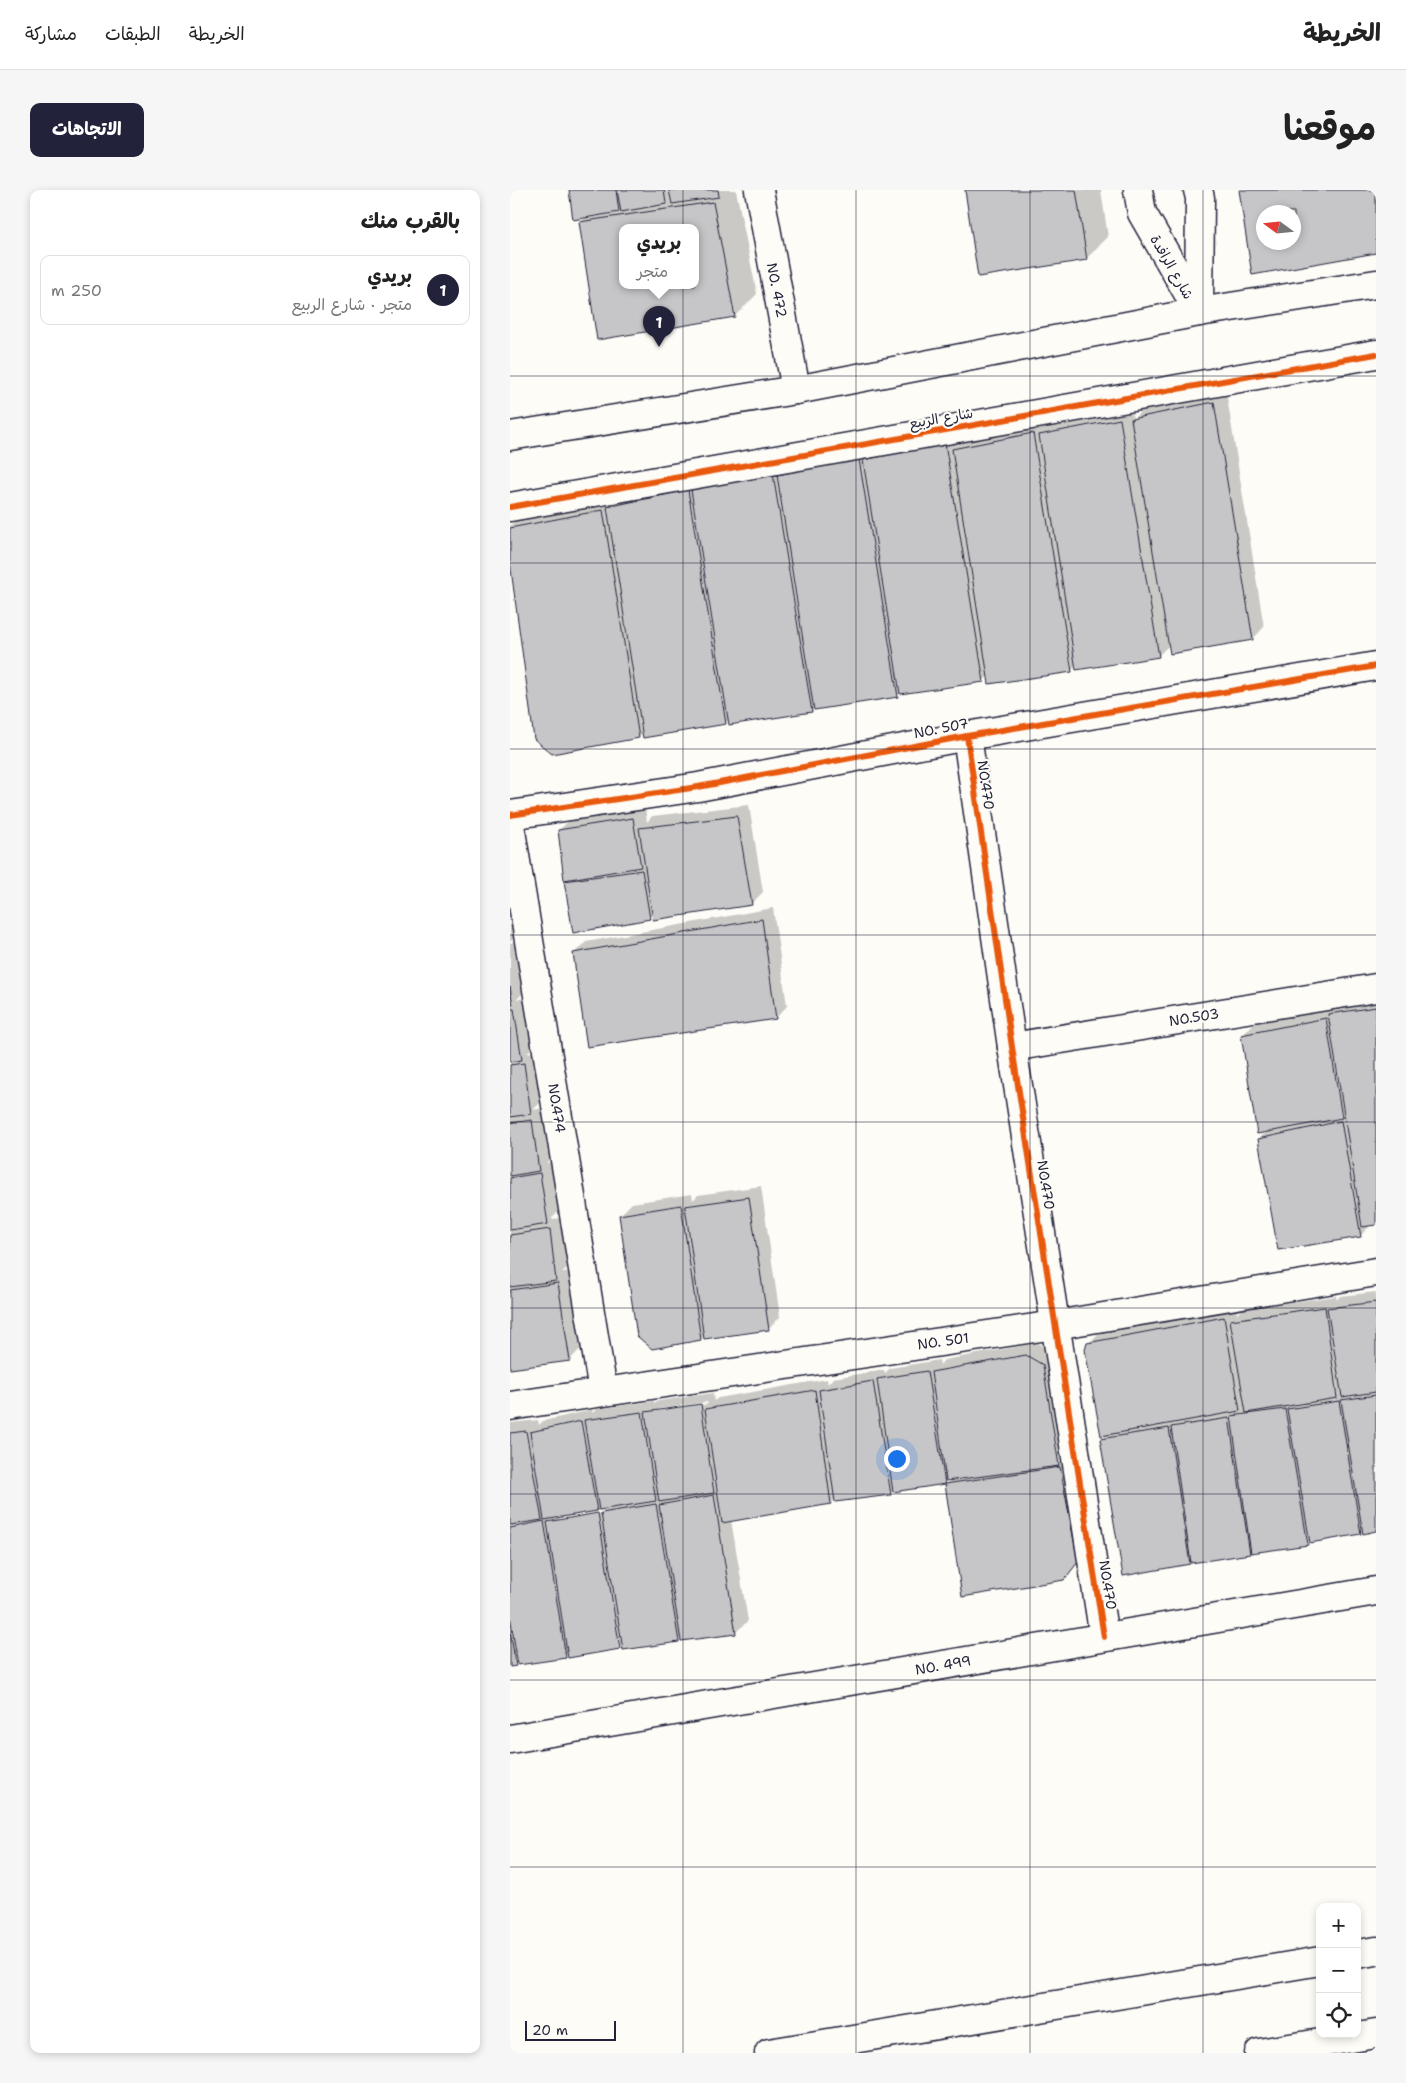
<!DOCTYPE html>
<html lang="ar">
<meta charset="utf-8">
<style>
body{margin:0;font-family:"Shantell Sans","Playpen Sans Arabic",sans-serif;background:#f6f6f6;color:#222;direction:rtl}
.controls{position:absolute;right:15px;bottom:15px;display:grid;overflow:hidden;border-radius:10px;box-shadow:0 2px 8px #0003}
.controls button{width:45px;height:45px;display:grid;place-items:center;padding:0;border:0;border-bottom:1px solid #e0e0e0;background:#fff;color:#222;font:25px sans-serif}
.compass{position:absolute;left:746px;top:15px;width:45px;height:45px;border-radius:50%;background:#fff;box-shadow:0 2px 8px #0003;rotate:285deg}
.scale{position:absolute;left:15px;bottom:12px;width:91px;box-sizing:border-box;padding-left:5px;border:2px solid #22223b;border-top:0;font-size:14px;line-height:18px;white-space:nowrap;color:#22223b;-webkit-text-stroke:4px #fdfcf7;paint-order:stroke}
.you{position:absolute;left:386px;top:1268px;width:18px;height:18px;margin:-12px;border:4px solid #fff;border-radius:50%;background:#1a73e8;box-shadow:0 0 0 8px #1a73e833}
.badge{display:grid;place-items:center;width:32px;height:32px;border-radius:50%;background:#22223b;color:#fff;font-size:16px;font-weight:700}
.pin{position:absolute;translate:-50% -41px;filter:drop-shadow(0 1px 2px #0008)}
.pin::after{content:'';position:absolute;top:26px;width:18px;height:15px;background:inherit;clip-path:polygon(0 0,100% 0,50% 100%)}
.popup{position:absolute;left:109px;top:34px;width:80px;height:65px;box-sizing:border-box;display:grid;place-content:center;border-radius:10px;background:#fff;filter:drop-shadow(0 1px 4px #0005);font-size:16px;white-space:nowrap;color:#767676}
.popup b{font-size:19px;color:#222}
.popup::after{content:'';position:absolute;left:50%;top:100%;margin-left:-10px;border:10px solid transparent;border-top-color:#fff}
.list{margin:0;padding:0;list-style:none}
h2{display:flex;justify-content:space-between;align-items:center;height:65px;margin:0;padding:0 20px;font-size:21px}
h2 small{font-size:16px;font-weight:400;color:#767676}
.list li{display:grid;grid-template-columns:32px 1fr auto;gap:15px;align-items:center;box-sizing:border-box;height:70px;margin:0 10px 10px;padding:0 10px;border:1px solid #e0e0e0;border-radius:10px}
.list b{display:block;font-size:19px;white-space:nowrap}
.list p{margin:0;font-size:16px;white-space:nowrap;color:#767676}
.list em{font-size:16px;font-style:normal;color:#767676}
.icon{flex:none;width:28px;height:28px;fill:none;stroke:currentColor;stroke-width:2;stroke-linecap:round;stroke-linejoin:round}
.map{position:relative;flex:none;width:866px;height:1863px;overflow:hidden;direction:ltr;border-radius:10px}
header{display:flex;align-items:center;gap:30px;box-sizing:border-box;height:70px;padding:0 25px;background:#fff;border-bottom:1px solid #e0e0e0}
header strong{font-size:24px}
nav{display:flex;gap:28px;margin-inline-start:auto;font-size:18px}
.intro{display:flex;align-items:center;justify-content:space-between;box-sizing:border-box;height:120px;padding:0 30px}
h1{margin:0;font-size:35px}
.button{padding:12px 22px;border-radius:10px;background:#22223b;color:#fff;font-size:18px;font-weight:700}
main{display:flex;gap:30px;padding:0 30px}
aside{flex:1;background:#fff;border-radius:10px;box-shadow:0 2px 8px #0003}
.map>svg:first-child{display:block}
.shadow{fill:#0003;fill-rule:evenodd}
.building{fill:#c6c6c8;stroke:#22223b;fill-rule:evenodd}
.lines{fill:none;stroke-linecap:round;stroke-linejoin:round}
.street-casing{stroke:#22223b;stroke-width:31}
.secondary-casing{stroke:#22223b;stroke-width:31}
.street{stroke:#fdfcf7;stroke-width:28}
.secondary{stroke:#fdfcf7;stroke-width:28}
.cycleway-casing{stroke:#fdfcf7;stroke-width:9}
.cycleway{stroke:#e8590c;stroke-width:6}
.grid{fill:none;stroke:#22223b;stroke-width:1;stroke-opacity:0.55}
.labels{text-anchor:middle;stroke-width:4.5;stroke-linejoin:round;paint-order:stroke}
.street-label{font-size:14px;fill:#22223b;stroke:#fdfcf7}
</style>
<header>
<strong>الخريطة</strong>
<nav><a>الخريطة</a><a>الطبقات</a><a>مشاركة</a></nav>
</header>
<div class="intro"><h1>موقعنا</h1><a class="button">الاتجاهات</a></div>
<main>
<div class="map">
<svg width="866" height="1863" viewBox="0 0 866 1863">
<rect width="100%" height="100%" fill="#fdfcf7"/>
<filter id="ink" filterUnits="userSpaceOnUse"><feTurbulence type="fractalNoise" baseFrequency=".02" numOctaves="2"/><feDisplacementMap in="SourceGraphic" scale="10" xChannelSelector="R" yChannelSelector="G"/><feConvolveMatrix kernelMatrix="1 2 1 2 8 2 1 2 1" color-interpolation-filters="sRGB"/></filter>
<g filter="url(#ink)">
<!-- shadow -->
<g class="shadow">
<path d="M60,0H226L247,104L225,126L88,148L70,33L76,27ZM113,38H185V96H113Z"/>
<path d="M456,0H591L598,47L576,69Z"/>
<path d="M730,0H866V61L743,84ZM754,22H784V52H754Z"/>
<path d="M716,201L754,437L743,449L659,455L648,466L566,476L562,480L479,485L473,491L390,503L387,506L304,518L301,521L219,529L216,533L133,542L129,547L0,363V336L9,327L446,242L448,255L455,248L535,232L536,239L542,234L622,218L623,229L634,218Z"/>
<path d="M239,615L253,702L241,714L144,723L139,727L55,692L59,688L49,640L61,629L135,616L137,632L142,626Z"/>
<path d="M263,718L277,816L266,828L64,763L76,752Z"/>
<path d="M0,722L4,748L0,752Z"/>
<path d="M6,752L14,802L7,809L16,808L23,857L17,863L25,862L32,911L23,920L33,918L41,968L36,973L41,972L49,1021L41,1029L52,1028L57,1078L52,1083L60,1082L71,1158L60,1170L0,1178V753Z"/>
<path d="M866,807V1033L862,1034L850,1046L749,949L757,941L733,845L744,833L826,818Z"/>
<path d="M251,996L270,1127L258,1139L195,1145L191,1149L110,1025L122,1013L182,1004L183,1010L188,1005Z"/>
<path d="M866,1102V1340H854L850,1343L801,1350L797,1353L739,1363L682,1370L679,1373L592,1249L598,1243L579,1153L591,1141L726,1116L727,1124L733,1119L826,1106L827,1110L830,1106Z"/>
<path d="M528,1153L544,1164L579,1359L554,1389L437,1294L442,1289L437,1290L434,1293L383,1301L380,1303L326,1308L321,1313L221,1330L238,1431L226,1442L172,1450L171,1447L168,1451L113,1454L109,1458L9,1471L5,1475L0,1476V1233L28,1230L29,1235L33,1231L82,1220L83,1223L87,1219L144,1211V1214L148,1211L203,1203L204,1211L208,1208L317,1189L318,1194L323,1188L374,1180L375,1183L380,1178L429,1170L430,1175L434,1170ZM197,1212L198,1214L148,1222V1219ZM94,1320V1323L49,1331V1328Z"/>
</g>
<!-- building -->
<g class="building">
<path d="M59,0H106L109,22L63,30Z"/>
<path d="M107,0H154L156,14L111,22Z"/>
<path d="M159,0H208L209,7L162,14Z"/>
<path d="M455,0H566L577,70L468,87Z"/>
<path d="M729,0H866V63L742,85ZM754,22H784V52H754Z"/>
<path d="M203,12L225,127L87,150L69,32ZM113,38H185V96H113Z"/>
<path d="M704,212L743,450L660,464L621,229Z"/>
<path d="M610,229L649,467L566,480L529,245Z"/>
<path d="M523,243L562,482L479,494L442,259Z"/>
<path d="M435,253L474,492L390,504L353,270Z"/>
<path d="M349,269L388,507L304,520L267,285Z"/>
<path d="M263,284L302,522L219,535L181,300Z"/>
<path d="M178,300L216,534L133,548L97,317Z"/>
<path d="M93,320L129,548L42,564L24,549L0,372V338Z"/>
<path d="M227,626L242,715L143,730L129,638Z"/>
<path d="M123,628L131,677L54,690L48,640Z"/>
<path d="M132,680L140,729L63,743L54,691Z"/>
<path d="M252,729L266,829L77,857L63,763Z"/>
<path d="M0,797L3,815H0Z"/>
<path d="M866,817V1035L852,1037L818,824Z"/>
<path d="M0,819H4L12,870L0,872Z"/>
<path d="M816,828L832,928L747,944L731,845Z"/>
<path d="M14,873L21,924L0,927V875Z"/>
<path d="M22,930L29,981L0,986V933Z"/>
<path d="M831,931L851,1047L768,1060L748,949Z"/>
<path d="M30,983L38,1034L0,1040V988Z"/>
<path d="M239,1007L259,1140L194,1149L175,1016Z"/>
<path d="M171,1015L191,1150L142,1159L127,1146L109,1025Z"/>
<path d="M40,1039L46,1091L0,1097V1045Z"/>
<path d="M48,1093L60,1171L0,1179V1100Z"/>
<path d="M866,1112V1202L832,1207L817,1118Z"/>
<path d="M815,1117L827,1208L736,1223L720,1130Z"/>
<path d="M714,1127L730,1221L591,1246L575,1160L577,1153Z"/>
<path d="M516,1165L533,1175L549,1276L436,1291L421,1182Z"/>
<path d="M417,1181L435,1294L383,1302L367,1189Z"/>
<path d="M363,1191L381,1305L325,1312L309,1200Z"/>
<path d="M305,1200L321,1314L212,1333L195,1219Z"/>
<path d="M866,1205V1341L853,1344L831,1210Z"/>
<path d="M829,1211L851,1344L800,1353L777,1219Z"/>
<path d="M191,1214L204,1303L149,1312L135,1222Z"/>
<path d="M775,1219L798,1355L741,1363L721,1226Z"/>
<path d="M132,1222L146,1311L89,1320L74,1230Z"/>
<path d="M719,1228L740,1364L681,1373L661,1237Z"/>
<path d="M71,1231L87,1321L34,1330L20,1242Z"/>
<path d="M659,1238L680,1374L613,1386L590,1249Z"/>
<path d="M16,1241L32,1330L0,1335V1243Z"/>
<path d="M550,1277L568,1372L554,1390L452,1407L435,1294Z"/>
<path d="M204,1305L226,1444L171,1451L149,1315Z"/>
<path d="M146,1314L169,1452L113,1460L91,1323Z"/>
<path d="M88,1323L110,1459L58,1468L37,1332Z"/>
<path d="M34,1331L56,1468L8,1475L0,1425V1338Z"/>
<path d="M0,1440L6,1476L0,1477Z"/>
</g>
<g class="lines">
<!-- street casing -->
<g class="street-casing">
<g id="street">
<path d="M249,0L286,200"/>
<path d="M628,0L632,23L689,122"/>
<path d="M688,0L690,8L689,121"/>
<path d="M0,246L286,200L689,122L866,94"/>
<path d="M0,317L866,164"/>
<path d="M457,546L502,857L594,1447"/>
<path d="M0,625L188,597L457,546L866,476"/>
<path d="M0,635L93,1201"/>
<path d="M502,857L866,798"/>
<path d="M0,1216L545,1135L866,1082"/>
<path d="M0,1549L866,1401"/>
</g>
</g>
<!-- secondary casing -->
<g class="secondary-casing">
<g id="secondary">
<path d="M847,1764L866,1761"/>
<path d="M259,1863L810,1771"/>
<path d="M749,1863L866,1844"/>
</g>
</g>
<!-- street -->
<use href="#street" class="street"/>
<!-- secondary -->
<use href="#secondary" class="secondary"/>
<!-- cycleway casing -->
<g class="cycleway-casing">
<g id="cycleway">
<path d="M0,317L866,164"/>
<path d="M457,546L502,857L594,1447"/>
<path d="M0,625L188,597L457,546L866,476"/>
</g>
</g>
<!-- cycleway -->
<use href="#cycleway" class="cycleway"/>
</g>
</g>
<!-- grid -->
<path class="grid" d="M173,0V1863M346,0V1863M520,0V1863M693,0V1863M0,186H866M0,373H866M0,559H866M0,745H866M0,932H866M0,1118H866M0,1304H866M0,1490H866M0,1677H866"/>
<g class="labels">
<!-- street labels -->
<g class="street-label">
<text transform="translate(662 77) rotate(60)" y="5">شارع الرافدة</text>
<text transform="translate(267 100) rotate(79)" y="5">NO. 472</text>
<text transform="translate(431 228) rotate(-10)" y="5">شارع الربيع</text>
<text transform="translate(431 538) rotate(-11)" y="5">NO. 507</text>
<text transform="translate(476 595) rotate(82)" y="5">NO.470</text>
<text transform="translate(684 827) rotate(-9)" y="5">NO.503</text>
<text transform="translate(47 918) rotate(81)" y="5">NO.474</text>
<text transform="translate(536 995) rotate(81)" y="5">NO.470</text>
<text transform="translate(433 1151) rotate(-8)" y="5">NO. 501</text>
<text transform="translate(598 1395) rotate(81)" y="5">NO.470</text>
<text transform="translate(433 1475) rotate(-10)" y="5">NO. 499</text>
</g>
</g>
</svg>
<div class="controls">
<button>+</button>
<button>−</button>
<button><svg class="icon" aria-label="locate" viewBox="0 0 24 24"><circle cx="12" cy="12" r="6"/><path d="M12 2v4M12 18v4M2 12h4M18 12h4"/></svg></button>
</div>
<svg class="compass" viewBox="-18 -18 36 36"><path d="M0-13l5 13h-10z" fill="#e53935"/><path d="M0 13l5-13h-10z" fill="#767676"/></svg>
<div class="scale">20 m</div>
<div class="you"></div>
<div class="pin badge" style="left:149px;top:157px">1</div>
<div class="popup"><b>بريدي</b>متجر</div>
</div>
<aside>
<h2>بالقرب منك<small></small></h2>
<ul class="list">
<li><span class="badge">1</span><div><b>بريدي</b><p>متجر · شارع الربيع</p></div><em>250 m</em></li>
</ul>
</aside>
</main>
